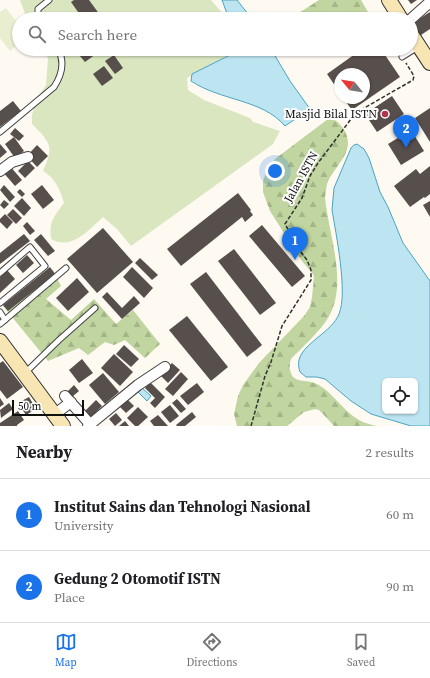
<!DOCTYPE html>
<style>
body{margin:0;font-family:"Source Serif 4",serif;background:#f6f6f6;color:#202124}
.controls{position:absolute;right:12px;bottom:12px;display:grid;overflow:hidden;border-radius:6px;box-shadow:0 1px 3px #0004}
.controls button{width:36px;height:36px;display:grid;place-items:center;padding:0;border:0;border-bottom:1px solid #e0e0e0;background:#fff;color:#202124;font:20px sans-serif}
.compass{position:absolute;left:334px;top:68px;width:36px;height:36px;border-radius:50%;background:#fff;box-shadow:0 1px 3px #0004;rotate:300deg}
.scale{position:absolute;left:12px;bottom:10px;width:72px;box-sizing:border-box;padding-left:4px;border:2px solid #0f0f0f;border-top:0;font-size:11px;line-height:14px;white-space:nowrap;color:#0f0f0f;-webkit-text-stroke:3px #fff;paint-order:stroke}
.you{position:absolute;left:275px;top:171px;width:14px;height:14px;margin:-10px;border:3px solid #fff;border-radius:50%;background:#1a73e8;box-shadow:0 0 0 6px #1a73e833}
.badge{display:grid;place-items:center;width:26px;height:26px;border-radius:50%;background:#1a73e8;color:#fff;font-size:13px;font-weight:700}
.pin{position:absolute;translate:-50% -33px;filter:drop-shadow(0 1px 2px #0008)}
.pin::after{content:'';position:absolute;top:21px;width:14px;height:12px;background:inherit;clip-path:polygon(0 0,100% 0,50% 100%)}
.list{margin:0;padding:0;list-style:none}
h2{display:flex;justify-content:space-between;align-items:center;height:52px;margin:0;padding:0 16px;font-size:17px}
h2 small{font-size:13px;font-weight:400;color:#757577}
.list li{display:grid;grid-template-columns:26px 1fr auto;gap:12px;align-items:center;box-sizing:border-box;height:72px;padding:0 16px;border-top:1px solid #e0e0e0}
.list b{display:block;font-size:15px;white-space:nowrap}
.list p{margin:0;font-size:13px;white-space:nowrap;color:#757577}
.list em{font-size:13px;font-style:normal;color:#757577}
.icon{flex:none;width:22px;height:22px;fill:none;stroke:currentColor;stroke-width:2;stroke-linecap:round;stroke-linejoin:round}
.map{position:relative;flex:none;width:430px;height:426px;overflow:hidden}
.search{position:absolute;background:#fff;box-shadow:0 1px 3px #0004;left:12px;right:12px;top:12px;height:44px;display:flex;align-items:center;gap:10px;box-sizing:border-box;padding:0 14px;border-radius:22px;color:#757577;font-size:15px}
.sheet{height:196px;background:#fff}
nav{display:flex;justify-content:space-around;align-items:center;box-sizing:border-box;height:56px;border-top:1px solid #e0e0e0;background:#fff;font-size:11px;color:#757577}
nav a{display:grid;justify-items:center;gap:2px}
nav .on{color:#1a73e8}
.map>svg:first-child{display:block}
.grass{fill:#d9e6bf}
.forest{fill:url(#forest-firs)}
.pitch{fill:#e8eecf}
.water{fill:#bce5f1;stroke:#4aa4c1;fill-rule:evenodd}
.building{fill:#574f4c}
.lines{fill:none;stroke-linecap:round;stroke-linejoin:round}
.lane-casing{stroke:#424242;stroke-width:7}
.street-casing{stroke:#424242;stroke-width:12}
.secondary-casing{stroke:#313131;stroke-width:16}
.path{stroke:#313131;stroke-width:1.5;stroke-dasharray:4 2;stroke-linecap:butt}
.lane{stroke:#fff;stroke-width:5}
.street{stroke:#fff;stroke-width:10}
.secondary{stroke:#f7e5b4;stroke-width:14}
.poi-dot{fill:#b2344e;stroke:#fff;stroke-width:1.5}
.labels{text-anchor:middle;stroke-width:4;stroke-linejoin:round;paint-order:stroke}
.poi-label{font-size:12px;fill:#0f0f0f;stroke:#fff;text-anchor:end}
.street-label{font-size:12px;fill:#0f0f0f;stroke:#fff}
</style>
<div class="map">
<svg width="430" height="426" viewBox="0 0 430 426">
<defs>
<pattern id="forest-firs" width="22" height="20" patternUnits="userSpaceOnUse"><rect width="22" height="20" fill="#c0d59f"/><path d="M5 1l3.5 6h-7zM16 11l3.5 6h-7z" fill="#a4b688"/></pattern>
</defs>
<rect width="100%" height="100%" fill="#fefaf2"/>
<!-- grass -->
<g class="grass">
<path d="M20,0H211L224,15L225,19H27Z"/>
<path d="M44,49H231L230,54L187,78L188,90L204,100L250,118L253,122L280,131L273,144L131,246L117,229L103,217C89,230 71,251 51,239C49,221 53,218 64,203C60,189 55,178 43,171C54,146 51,143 32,124V115L36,100L46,85L48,59Z"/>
</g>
<!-- forest -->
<g class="forest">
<path d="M319,0H361L372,19H296L294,16Z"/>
<path d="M328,119C336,119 338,122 343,128C358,151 335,164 327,184C326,188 326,193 325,197C328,233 349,284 328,318C321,330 302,348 291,359C289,365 289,371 293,377C297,382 311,380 319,385C334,394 343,411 359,420C364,423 370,424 376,426H334L323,414L319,410L315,409L304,412L287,426H237L234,414L238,396L243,385L259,363L304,316L310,307L312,297L314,277L313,274L301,260L270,211L263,192V181L266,173L275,159Z"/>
<path d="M53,270L61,286L46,299L71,320L94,299L116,324L133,310L160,344L145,358L125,340L114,345L105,342L88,355L79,348L48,361L3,306Z"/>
</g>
<!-- pitch -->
<path class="pitch" d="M6,8L19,25V43L10,51L0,38V12Z"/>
<!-- water -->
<g class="water">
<path d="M222,0H237L252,19H229Z"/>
<path d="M235,49H271L290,81L310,109L285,126C262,99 221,101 191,81L192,74L232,54Z"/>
<path d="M357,144L364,149L369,158L380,192L388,207L403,243L430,281V426H411L371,414L351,401L325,379L317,377H306L300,372C299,369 298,364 299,360C303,343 332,332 339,314C348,293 336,234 332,210L334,188L351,148L354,145ZM385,381H415V411H385Z"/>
<path d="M142,388L151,396L147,401L138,392Z"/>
</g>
<!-- building -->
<g class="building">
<path d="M74,0H89L103,19H83L71,2Z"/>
<path d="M408,0H417L411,4Z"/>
<path d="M430,12V29L418,37L411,24Z"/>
<path d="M74,49H92L96,54L85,62Z"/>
<path d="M362,49H381L400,77L352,110L343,98H364V74H340V93L327,74Z"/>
<path d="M114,55L123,68L115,74L105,61Z"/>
<path d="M104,66L113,78L102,86L93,74Z"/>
<path d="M392,96L404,114L377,132L365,114Z"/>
<path d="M13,101L21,111L0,127V111Z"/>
<path d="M430,108V142L415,118Z"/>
<path d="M15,128L24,136L19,141L10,134Z"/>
<path d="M411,130L424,151L401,165L388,144Z"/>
<path d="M14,137L24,151L15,158L5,144Z"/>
<path d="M0,144L7,152L0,158Z"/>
<path d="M37,145L48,156L37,167L27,156Z"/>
<path d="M28,161L35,168L25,178L18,171Z"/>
<path d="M9,165L22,180L15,186L2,171Z"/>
<path d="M430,166V194L425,198L424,197L410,207L394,186L416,169L420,174Z"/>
<path d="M4,185L15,197L10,202L0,190Z"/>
<path d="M42,185L54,200L43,209L31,194Z"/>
<path d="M20,189L25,194L22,197L17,192Z"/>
<path d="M238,193L251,210L250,211L253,215L245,222L242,217L181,266L167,249Z"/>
<path d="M22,198L31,208L24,216L14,206Z"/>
<path d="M4,200L9,204L4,209L0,205Z"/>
<path d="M430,201V217L423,205Z"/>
<path d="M13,209L22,218L16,224L7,215Z"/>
<path d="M5,214L13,222L7,229L0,222V219Z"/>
<path d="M27,222L35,231L30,235L23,226Z"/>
<path d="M262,225L305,276L292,287L249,236Z"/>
<path d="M103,228L133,262L97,293L67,259Z"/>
<path d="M24,234L30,241L0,264V253Z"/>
<path d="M41,234L55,251L48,256L34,240Z"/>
<path d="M234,249L276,303L260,315L218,261Z"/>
<path d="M27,255L34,263L23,273L16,265Z"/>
<path d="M140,258L158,275L152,280L135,263Z"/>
<path d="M50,267L55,274L8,311L3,305Z"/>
<path d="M132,267L153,288L144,298L123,277Z"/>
<path d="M7,270L15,279L0,293V277Z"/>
<path d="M206,272L262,345L247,357L190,284Z"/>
<path d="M77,278L89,292L68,311L56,298Z"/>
<path d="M107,292L122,308L134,296L140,303L122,319L102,297Z"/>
<path d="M187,316L228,367L211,381L169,330Z"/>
<path d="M124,345L139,359L131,367L116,354Z"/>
<path d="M114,354L133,372L120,386L101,368Z"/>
<path d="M82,359L93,373L79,383L69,370Z"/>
<path d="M3,361L23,387L7,399L0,390V363Z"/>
<path d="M172,363L180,370L168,383L160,375Z"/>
<path d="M181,372L188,379L173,396L165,389Z"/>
<path d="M103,373L119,392L105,404L89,385Z"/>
<path d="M150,382L165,397L155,408L150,403L155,398L145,388Z"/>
<path d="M197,383L204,392L188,405L180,396Z"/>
<path d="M74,385L79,391L72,397L67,392Z"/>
<path d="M29,397L36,409L26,415L18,403Z"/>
<path d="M125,397L134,406L126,413L117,404Z"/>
<path d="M0,398L4,404L0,407Z"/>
<path d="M177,399L186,409L181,413L172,403Z"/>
<path d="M96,400L102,406L89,419L83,413Z"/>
<path d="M9,403L13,409L1,418L0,410Z"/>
<path d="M170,405L179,416L170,423L161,412Z"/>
<path d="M138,407L148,417L138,426H135L127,418Z"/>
<path d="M18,411L24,420L17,425V426H0V423Z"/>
<path d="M192,412L196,417L185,426H177L176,425Z"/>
<path d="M116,413L122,420L115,426L109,419Z"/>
<path d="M158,415L168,426H154L150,421Z"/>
<path d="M125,421L129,426H119Z"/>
</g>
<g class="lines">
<!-- lane casing -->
<g class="lane-casing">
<g id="lane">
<path d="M40,19L38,15V9L49,0"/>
<path d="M402,57L418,47"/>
<path d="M0,132L54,87C62,75 65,62 58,49"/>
<path d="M0,273L30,247L45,266L0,303"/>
<path d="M0,312L5,320"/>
<path d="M0,324L66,268"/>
<path d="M25,373L59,340L95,308"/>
</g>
</g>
<!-- street casing -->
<g class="street-casing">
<g id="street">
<path d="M411,19L430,2"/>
<path d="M0,171L12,162L28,157"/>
<path d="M65,396L90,424"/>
<path d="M55,414L71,402"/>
<path d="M88,426L138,385L165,367"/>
</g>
</g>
<!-- secondary casing -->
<g class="secondary-casing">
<g id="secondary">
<path d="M389,0L401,19"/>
<path d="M411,34L430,63"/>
<path d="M0,341L63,426"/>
</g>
</g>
<!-- path -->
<path class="path" d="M251,426L265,376L271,362L282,326L311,280V270L307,260L300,251L285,224L302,198L310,176L318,163L351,119L361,110L413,80L414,76L406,63"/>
<!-- lane -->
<use href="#lane" class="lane"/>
<!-- street -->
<use href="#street" class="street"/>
<!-- secondary -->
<use href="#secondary" class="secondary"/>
</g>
<!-- markers -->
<circle class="poi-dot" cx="385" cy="114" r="4"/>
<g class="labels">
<!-- poi labels -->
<g class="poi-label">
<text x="377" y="118">Masjid Bilal ISTN</text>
</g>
<!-- street labels -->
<g class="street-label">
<text transform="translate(301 177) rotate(-61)" y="4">Jalan ISTN</text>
</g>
</g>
</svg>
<div class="controls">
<button><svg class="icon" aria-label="locate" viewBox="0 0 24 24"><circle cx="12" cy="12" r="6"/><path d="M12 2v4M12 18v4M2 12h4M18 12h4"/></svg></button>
</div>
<svg class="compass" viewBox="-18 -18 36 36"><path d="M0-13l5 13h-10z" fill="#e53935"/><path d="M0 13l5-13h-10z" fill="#757577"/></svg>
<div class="scale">50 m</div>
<div class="you"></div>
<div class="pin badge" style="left:295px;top:260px">1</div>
<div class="pin badge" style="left:406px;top:148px">2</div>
<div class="search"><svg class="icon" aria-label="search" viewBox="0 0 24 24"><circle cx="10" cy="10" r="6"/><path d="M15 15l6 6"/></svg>Search here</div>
</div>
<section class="sheet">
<h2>Nearby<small>2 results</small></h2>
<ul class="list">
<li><span class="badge">1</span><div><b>Institut Sains dan Tehnologi Nasional</b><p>University</p></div><em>60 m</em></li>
<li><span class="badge">2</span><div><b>Gedung 2 Otomotif ISTN</b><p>Place</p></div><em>90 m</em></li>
</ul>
</section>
<nav>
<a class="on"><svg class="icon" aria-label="map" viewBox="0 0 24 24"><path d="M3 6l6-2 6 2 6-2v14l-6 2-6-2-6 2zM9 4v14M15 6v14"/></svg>Map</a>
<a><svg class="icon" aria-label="directions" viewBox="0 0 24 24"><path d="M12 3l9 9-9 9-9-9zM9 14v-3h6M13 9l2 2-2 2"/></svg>Directions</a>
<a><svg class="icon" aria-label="saved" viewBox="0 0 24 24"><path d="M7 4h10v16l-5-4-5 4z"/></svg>Saved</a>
</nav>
